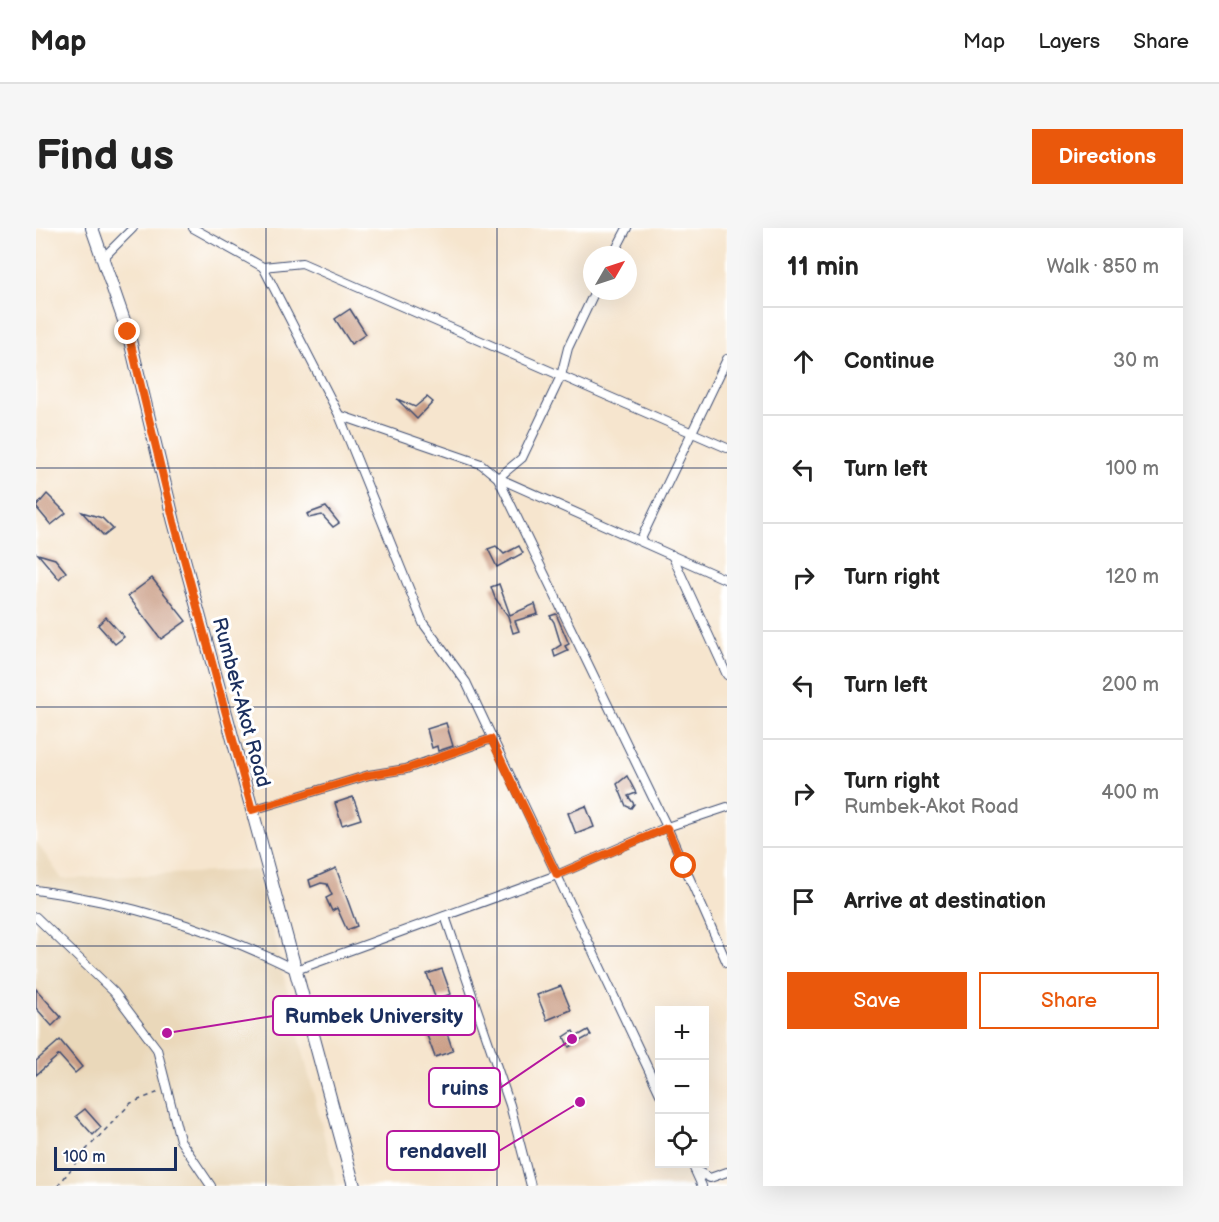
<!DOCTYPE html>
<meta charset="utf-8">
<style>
body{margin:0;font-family:"Balsamiq Sans",sans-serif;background:#f6f6f6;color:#222}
.controls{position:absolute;right:18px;bottom:18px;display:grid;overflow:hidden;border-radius:0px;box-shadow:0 6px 24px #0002}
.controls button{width:54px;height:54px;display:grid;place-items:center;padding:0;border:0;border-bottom:2px solid #e0e0e0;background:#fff;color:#222;font:30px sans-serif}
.compass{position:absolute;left:547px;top:18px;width:54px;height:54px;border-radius:50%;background:#fff;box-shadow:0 6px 24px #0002;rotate:51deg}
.scale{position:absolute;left:18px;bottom:15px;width:123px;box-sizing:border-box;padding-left:6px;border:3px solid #1b2f5e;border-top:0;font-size:16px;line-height:21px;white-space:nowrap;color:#1b2f5e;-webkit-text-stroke:4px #fff;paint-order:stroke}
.stop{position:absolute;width:18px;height:18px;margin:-14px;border:4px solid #ea580c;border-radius:50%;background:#fff}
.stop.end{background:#ea580c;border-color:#fff;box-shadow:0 2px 6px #0008}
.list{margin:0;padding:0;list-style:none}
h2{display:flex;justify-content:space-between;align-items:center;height:78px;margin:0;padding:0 24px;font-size:26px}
h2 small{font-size:20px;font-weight:400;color:#767676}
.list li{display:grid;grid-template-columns:39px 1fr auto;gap:18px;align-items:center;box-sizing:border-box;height:108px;padding:0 24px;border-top:2px solid #e0e0e0}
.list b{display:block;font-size:22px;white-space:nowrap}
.list p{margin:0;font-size:20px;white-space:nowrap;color:#767676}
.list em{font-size:20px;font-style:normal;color:#767676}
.actions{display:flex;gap:12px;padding:18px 24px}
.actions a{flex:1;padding:14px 0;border:2px solid #ea580c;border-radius:0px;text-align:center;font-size:21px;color:#ea580c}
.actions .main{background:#ea580c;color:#fff}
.icon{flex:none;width:33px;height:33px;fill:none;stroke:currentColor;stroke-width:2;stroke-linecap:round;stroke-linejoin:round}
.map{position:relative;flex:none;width:691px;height:958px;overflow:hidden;border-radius:0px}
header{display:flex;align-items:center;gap:36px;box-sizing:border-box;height:84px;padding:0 30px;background:#fff;border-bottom:2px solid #e0e0e0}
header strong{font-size:28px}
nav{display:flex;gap:33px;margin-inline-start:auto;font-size:21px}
.intro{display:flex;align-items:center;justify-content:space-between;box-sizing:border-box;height:144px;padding:0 36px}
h1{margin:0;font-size:42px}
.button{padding:15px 27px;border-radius:0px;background:#ea580c;color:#fff;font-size:21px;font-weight:700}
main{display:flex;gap:36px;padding:0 36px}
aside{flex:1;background:#fff;border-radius:0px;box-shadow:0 6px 24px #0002}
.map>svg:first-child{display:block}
.built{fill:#ead8ba}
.building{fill:#cb9f87}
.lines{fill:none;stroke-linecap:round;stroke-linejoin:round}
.minor-casing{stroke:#3c4a6f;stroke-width:10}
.primary-casing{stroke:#3c4a6f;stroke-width:14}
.path{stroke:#3c4a6f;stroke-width:1.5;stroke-dasharray:4.5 4.5;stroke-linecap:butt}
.minor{stroke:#fff;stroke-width:8}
.primary{stroke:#fff;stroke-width:12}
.route{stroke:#ea580c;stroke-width:8}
.grid{fill:none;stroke:#1b2f5e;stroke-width:1.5;stroke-opacity:0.55}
.labels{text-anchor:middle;stroke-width:6;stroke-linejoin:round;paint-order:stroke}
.street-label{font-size:20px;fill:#1b2f5e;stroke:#fff}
.leader{fill:none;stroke:#b5179e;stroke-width:2}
.callout-dot{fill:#b5179e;stroke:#fff;stroke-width:2}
.callout{fill:#fff;stroke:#b5179e;stroke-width:2}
.callout-label{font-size:21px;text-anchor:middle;font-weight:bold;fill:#1b2f5e}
</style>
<header>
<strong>Map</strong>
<nav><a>Map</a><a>Layers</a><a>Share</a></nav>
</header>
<div class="intro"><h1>Find us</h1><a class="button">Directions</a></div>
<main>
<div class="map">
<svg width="691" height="958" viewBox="0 0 691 958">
<rect width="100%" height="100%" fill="#fff"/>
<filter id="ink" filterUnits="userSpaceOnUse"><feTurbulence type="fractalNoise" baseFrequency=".0167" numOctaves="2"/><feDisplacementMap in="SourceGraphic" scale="12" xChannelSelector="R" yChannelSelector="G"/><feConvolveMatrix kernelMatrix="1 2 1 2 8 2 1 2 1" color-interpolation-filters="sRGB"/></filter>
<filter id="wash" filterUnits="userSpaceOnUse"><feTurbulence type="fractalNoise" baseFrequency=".008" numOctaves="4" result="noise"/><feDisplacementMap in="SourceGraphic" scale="24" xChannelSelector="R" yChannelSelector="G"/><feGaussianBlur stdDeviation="1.35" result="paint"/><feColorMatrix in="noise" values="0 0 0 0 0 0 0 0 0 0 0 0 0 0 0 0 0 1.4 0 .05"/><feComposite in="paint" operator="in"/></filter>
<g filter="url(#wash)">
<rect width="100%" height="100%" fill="#f6e5ce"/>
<!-- built -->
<path class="built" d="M0,613L26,651L221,642L301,958H0Z"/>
<g id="blocks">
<!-- building -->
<g class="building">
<path d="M314,81L330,106L315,116L299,91Z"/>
<path d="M391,169L397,174L381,191L361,171L379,179Z"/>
<path d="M11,266L30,285L15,297L0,279Z"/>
<path d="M290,279L303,295L297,299L286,287L273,290L271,286Z"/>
<path d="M46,284L66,290L77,301L68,308Z"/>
<path d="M460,318L468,326L483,318L487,325L461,339L452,321Z"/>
<path d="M2,326L19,331L30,344L23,351Z"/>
<path d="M116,350L150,393L125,411L92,368Z"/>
<path d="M463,356L474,387L499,376L502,386L479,393L483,403L477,405L472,388L459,370L455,359Z"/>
<path d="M520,386L533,416L529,418L532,423L519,429L517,422L525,417L518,394L514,388Z"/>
<path d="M70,389L88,409L79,416L62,397Z"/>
<path d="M410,495L417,518L402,523L401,518L396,520L391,501Z"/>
<path d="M591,548L600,565L592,568L598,576L595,580L590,578L581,556Z"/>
<path d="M317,569L325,591L306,597L299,575Z"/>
<path d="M550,578L558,599L540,606L532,585Z"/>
<path d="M300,640L321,698L311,702L301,680L296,683L290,670L296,667L291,656L285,655L275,659L273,652Z"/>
<path d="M406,741L415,766L400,771L391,746Z"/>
<path d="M525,758L535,782L511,792L501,767Z"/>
<path d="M0,761L25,789L16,798L0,780Z"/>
<path d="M408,796L417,823L399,829L389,802Z"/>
<path d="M552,802L555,807L533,819L528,809L537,803L540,809Z"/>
<path d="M24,812L46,839L39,845L23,827L0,847V833Z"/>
<path d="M49,881L65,899L57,907L40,888Z"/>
</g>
</g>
</g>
<g filter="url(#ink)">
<use href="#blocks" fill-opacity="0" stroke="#3c4a6f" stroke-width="1.5"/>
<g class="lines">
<!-- minor casing -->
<g class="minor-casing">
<g id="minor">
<path d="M157,0L227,39L303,187L387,395L430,454L624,866"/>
<path d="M577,27L591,0"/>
<path d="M67,30L97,0"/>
<path d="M227,39L266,35L691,220"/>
<path d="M559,63L532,120L525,148L486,230L462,250L631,599L691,735"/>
<path d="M303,187L445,236L462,250L691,352"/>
<path d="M604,313L691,131"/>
<path d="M636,327L691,447"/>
<path d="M216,582L333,547L370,541L455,511"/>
<path d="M0,662C89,674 180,702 260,742L521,647L631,599L691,579"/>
<path d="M409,688L474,877L495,958"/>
<path d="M0,689L78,764L121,821L144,912L175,958"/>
<path d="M656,936L666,958"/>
<path d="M659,942L674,950L691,944"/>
</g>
</g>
<!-- primary casing -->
<g class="primary-casing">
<path id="primary" d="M56,0L92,104L138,294L318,958"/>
</g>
<!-- path -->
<path class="path" d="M22,958L48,924L95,875L123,864"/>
<!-- minor -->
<use href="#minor" class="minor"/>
<!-- primary -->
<use href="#primary" class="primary"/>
</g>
</g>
<g class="lines" filter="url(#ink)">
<!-- route -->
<path class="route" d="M92,104L138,294L216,582L333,547L370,541L455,511L521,647L631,600L648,638"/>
</g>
<!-- grid -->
<path class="grid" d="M230,0V958M461,0V958M0,240H691M0,479H691M0,718H691"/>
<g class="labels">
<!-- street labels -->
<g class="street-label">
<text transform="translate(206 474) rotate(75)" y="7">Rumbek-Akot Road</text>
</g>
</g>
<!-- callouts -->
<path class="leader" d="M131 805L237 788M536 811L464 860M544 874L463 923"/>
<g class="callout-dot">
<circle cx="131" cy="805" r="6"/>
<circle cx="536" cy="811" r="6"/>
<circle cx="544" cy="874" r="6"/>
</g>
<g class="callout">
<rect x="237" y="768" width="202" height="39" rx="6"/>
<rect x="393" y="840" width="71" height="39" rx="6"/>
<rect x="351" y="903" width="112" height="39" rx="6"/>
</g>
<g class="callout-label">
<text x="338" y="795">Rumbek University</text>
<text x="429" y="867">ruins</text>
<text x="407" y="930">rendavell</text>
</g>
</svg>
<div class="controls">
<button>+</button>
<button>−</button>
<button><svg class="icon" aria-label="locate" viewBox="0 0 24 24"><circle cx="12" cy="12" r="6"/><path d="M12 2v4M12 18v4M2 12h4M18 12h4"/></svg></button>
</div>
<svg class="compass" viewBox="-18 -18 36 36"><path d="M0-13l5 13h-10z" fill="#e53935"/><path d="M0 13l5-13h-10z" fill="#767676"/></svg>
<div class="scale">100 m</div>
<div class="stop" style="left:648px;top:638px"></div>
<div class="stop end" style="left:92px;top:104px"></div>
</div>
<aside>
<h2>11 min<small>Walk · 850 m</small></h2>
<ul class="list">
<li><svg class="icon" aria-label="ahead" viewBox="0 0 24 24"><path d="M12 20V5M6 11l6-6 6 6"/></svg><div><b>Continue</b></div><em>30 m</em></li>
<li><svg class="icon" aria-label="left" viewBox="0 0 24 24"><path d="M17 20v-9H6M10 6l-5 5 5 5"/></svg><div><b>Turn left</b></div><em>100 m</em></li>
<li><svg class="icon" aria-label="right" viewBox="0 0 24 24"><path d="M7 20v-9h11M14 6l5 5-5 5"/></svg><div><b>Turn right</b></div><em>120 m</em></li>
<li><svg class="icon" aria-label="left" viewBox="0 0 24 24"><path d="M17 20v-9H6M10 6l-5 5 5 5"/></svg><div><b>Turn left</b></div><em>200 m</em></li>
<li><svg class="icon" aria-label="right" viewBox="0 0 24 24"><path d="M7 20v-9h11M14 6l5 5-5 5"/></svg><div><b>Turn right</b><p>Rumbek-Akot Road</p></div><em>400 m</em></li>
<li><svg class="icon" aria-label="arrive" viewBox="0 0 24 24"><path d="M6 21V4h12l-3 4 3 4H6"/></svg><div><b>Arrive at destination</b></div></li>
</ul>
<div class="actions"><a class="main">Save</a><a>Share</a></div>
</aside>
</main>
